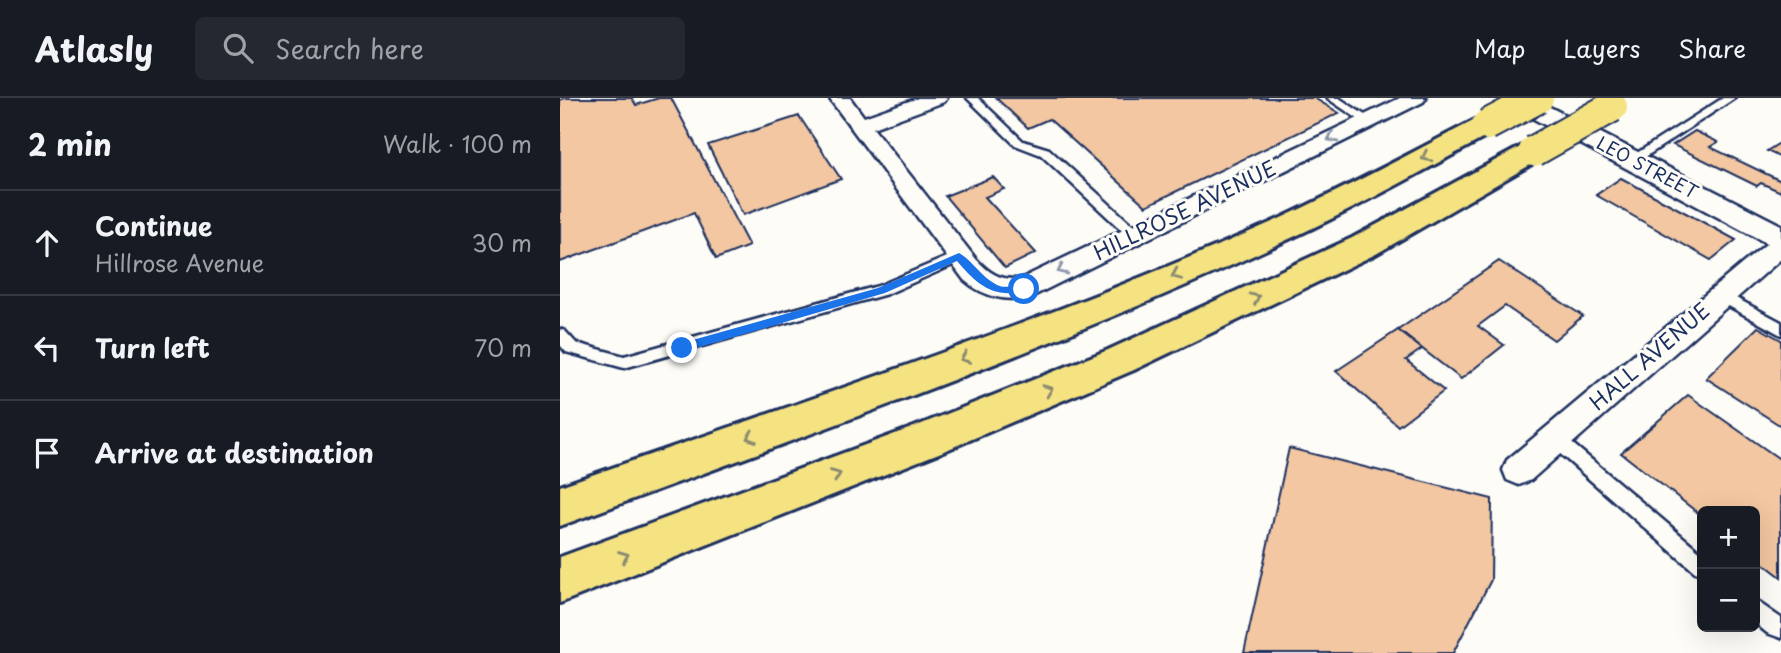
<!DOCTYPE html>
<meta charset="utf-8">
<style>
body{margin:0;font-family:"Playpen Sans",sans-serif;background:#242831;color:#f1f3f6}
.controls{position:absolute;right:21px;bottom:21px;display:grid;overflow:hidden;border-radius:10px;box-shadow:0 7px 28px #0002}
.controls button{width:63px;height:63px;display:grid;place-items:center;padding:0;border:0;border-bottom:2px solid #363941;background:#171b24;color:#f1f3f6;font:35px sans-serif}
.stop{position:absolute;width:21px;height:21px;margin:-16px;border:5px solid #1a73e8;border-radius:50%;background:#fff}
.stop.end{background:#1a73e8;border-color:#fff;box-shadow:0 2px 7px #0008}
.list{margin:0;padding:0;list-style:none}
h2{display:flex;justify-content:space-between;align-items:center;height:91px;margin:0;padding:0 28px;font-size:30px}
h2 small{font-size:23px;font-weight:400;color:#9ea1a6}
.list li{display:grid;grid-template-columns:46px 1fr auto;gap:21px;align-items:center;box-sizing:border-box;height:105px;padding:0 28px;border-top:2px solid #363941}
.list b{display:block;font-size:26px;white-space:nowrap}
.list p{margin:0;font-size:23px;white-space:nowrap;color:#9ea1a6}
.list em{font-size:23px;font-style:normal;color:#9ea1a6}
.icon{flex:none;width:38px;height:38px;fill:none;stroke:currentColor;stroke-width:2;stroke-linecap:round;stroke-linejoin:round}
.map{position:relative;flex:none;width:1221px;height:555px;overflow:hidden}
header{display:flex;align-items:center;gap:42px;box-sizing:border-box;height:98px;padding:0 35px;background:#171b24;border-bottom:2px solid #363941}
header strong{font-size:33px}
nav{display:flex;gap:38px;margin-inline-start:auto;font-size:24px}
.search{width:490px;height:63px;background:#242831;display:flex;align-items:center;gap:18px;box-sizing:border-box;padding:0 24px;border-radius:10px;color:#9ea1a6;font-size:26px}
main{display:flex}
aside{flex:1;background:#171b24}
.map>svg:first-child{display:block}
.building{fill:#f2c7a1;stroke:#1b2f5e;stroke-width:2}
.lines{fill:none;stroke-linecap:round;stroke-linejoin:round}
.service-casing{stroke:#1b2f5e;stroke-width:5}
.minor-casing{stroke:#1b2f5e;stroke-width:5}
.tertiary-casing{stroke:#1b2f5e;stroke-width:5}
.motorway-casing{stroke:#1b2f5e;stroke-width:6}
.service{fill:#fdfcf7;fill-rule:evenodd}
.minor{fill:#fdfcf7;fill-rule:evenodd}
.tertiary{fill:#fdfcf7;fill-rule:evenodd}
.motorway{fill:#f5e382;fill-rule:evenodd}
.motorway-bridge-casing{stroke:#1b2f5e;stroke-width:34;stroke-linecap:butt}
.motorway-bridge{stroke:#f5e382;stroke-width:30}
.oneway{stroke:#8c96aa}
.oneway2{stroke:#888970}
.route{fill:#1a73e8}
.labels{text-anchor:middle;stroke-width:6;stroke-linejoin:round;paint-order:stroke}
.far-street-label{font-size:18px;fill:#1b2f5e;stroke:#fdfcf7}
.street-label{font-size:21px;fill:#1b2f5e;stroke:#fdfcf7}
</style>
<header>
<strong>Atlasly</strong>
<div class="search"><svg class="icon" aria-label="search" viewBox="0 0 24 24"><circle cx="10" cy="10" r="6"/><path d="M15 15l6 6"/></svg>Search here</div>
<nav><a>Map</a><a>Layers</a><a>Share</a></nav>
</header>
<main>
<aside>
<h2>2 min<small>Walk · 100 m</small></h2>
<ul class="list">
<li><svg class="icon" aria-label="ahead" viewBox="0 0 24 24"><path d="M12 20V5M6 11l6-6 6 6"/></svg><div><b>Continue</b><p>Hillrose Avenue</p></div><em>30 m</em></li>
<li><svg class="icon" aria-label="left" viewBox="0 0 24 24"><path d="M17 20v-9H6M10 6l-5 5 5 5"/></svg><div><b>Turn left</b></div><em>70 m</em></li>
<li><svg class="icon" aria-label="arrive" viewBox="0 0 24 24"><path d="M6 21V4h12l-3 4 3 4H6"/></svg><div><b>Arrive at destination</b></div></li>
</ul>
</aside>
<div class="map">
<svg width="1221" height="555" viewBox="0 0 1221 555">
<rect width="100%" height="100%" fill="#fdfcf7"/>
<filter id="ink" filterUnits="userSpaceOnUse"><feTurbulence type="fractalNoise" baseFrequency=".0143" numOctaves="2"/><feDisplacementMap in="SourceGraphic" scale="14" xChannelSelector="R" yChannelSelector="G"/><feConvolveMatrix kernelMatrix="1 2 1 2 8 2 1 2 1" color-interpolation-filters="sRGB"/></filter>
<g filter="url(#ink)">
<!-- building -->
<g class="building">
<path d="M5,0H72L76,7L99,0H111L189,148L156,161L134,115L0,164V2Z"/>
<path d="M436,0H754L779,15L586,108L489,21L468,30Z"/>
<path d="M239,18L281,81L183,117L148,47Z"/>
<path d="M1135,33L1158,44L1150,49L1221,83V94L1201,85L1197,88L1113,47Z"/>
<path d="M1221,44V60L1207,53Z"/>
<path d="M433,79L444,91L425,99L476,155L445,170L385,98Z"/>
<path d="M1061,80L1176,142L1151,162L1036,97Z"/>
<path d="M939,163L1023,218L994,242L945,208L918,228L944,247L901,281L838,232Z"/>
<path d="M1198,229L1221,242V328L1146,280Z"/>
<path d="M838,232L862,251L846,262L884,293L838,328L776,273Z"/>
<path d="M1128,297L1221,362V479L1195,459V413H1142V418L1061,355Z"/>
<path d="M729,350L932,401L931,482L893,555H684Z"/>
</g>
<g class="lines">
<!-- service casing -->
<g class="service-casing">
<g id="service">
<path d="M407,0H418L463,43L489,51L580,134V140H570L481,57L455,47Z"/>
<path d="M767,0H779L814,23L804,25Z"/>
<path d="M1163,0H1175L1076,65H1068L1066,62Z"/>
<path d="M399,154L406,159L404,162L327,196L64,270L6,254L0,247V231L5,233L16,245L64,258L318,188Z"/>
<path d="M1161,192L1221,224V237L1156,201L1154,197L1156,193Z"/>
<path d="M995,334L1001,336L1142,455V476L1135,474L989,346L987,341L989,336Z"/>
<path d="M1195,502L1221,520V540L1207,535L1195,525Z"/>
</g>
</g>
<!-- minor casing -->
<g class="minor-casing">
<g id="minor">
<path d="M269,0H290L304,19L358,0H387L384,4L313,30L416,161C430,176 440,182 460,181L840,0H866L863,4L473,198C449,205 423,199 404,182Z"/>
<path d="M1221,138V161L971,382L959,387L947,382L943,372L947,362L1212,141Z"/>
</g>
</g>
<!-- tertiary casing -->
<g class="tertiary-casing">
<path id="tertiary" d="M940,0H972L1221,127V150L1210,147L944,5Z"/>
</g>
<!-- motorway casing -->
<g class="motorway-casing">
<g id="motorway">
<path d="M927,19L937,21L941,27L937,33C871,68 807,105 740,136C499,249 248,336 0,428V388C241,304 485,225 719,121C786,90 851,55 917,21Z"/>
<path d="M974,44L984,47L988,53L984,59L816,156L574,272L384,353L0,505V459L354,329L548,252L792,140L964,47Z"/>
</g>
</g>
<!-- service -->
<use href="#service" class="service"/>
<!-- minor -->
<use href="#minor" class="minor"/>
<!-- tertiary -->
<use href="#tertiary" class="tertiary"/>
<!-- motorway -->
<use href="#motorway" class="motorway"/>
<!-- motorway-bridge casing -->
<g class="motorway-bridge-casing">
<g id="motorway-bridge">
<path d="M927,27L978,0"/>
<path d="M974,53L1052,9"/>
</g>
</g>
<!-- motorway-bridge -->
<use href="#motorway-bridge" class="motorway-bridge"/>
</g>
<!-- one-way arrows -->
<defs><path id="oneway-chevron" d="M-2-3.5L2.5 0L-2 3.5" fill="none" stroke-width="1.6" stroke-linecap="round" stroke-linejoin="round" transform="scale(1.75)"/></defs>
<g class="oneway">
<use href="#oneway-chevron" transform="translate(772 40) rotate(154)"/>
<use href="#oneway-chevron" transform="translate(502 172) rotate(154)"/>
</g>
<g class="oneway2">
<use href="#oneway-chevron" transform="translate(866 59) rotate(153)"/>
<use href="#oneway-chevron" transform="translate(616 177) rotate(157)"/>
<use href="#oneway-chevron" transform="translate(695 200) rotate(-25)"/>
<use href="#oneway-chevron" transform="translate(405 260) rotate(159)"/>
<use href="#oneway-chevron" transform="translate(488 292) rotate(-22)"/>
<use href="#oneway-chevron" transform="translate(191 339) rotate(160)"/>
<use href="#oneway-chevron" transform="translate(276 377) rotate(-21)"/>
<use href="#oneway-chevron" transform="translate(64 458) rotate(-21)"/>
</g>
</g>
<!-- route -->
<path class="route" d="M399,155C413,163 420,178 437,187C447,192 460,184 469,191C464,195 460,195 453,195C428,197 413,182 397,163L325,195L122,254L117,250L122,245L318,190Z"/>
<g class="labels">
<!-- far-street labels -->
<g class="far-street-label">
<text transform="translate(1087 70) rotate(28)" y="6">LEO STREET</text>
</g>
<!-- street labels -->
<g class="street-label">
<text transform="translate(625 113) rotate(-26)" y="7">HILLROSE AVENUE</text>
<text transform="translate(1090 259) rotate(-41)" y="7">HALL AVENUE</text>
</g>
</g>
</svg>
<div class="controls">
<button>+</button>
<button>−</button>
</div>
<div class="stop" style="left:464px;top:191px"></div>
<div class="stop end" style="left:122px;top:250px"></div>
</div>
</main>
